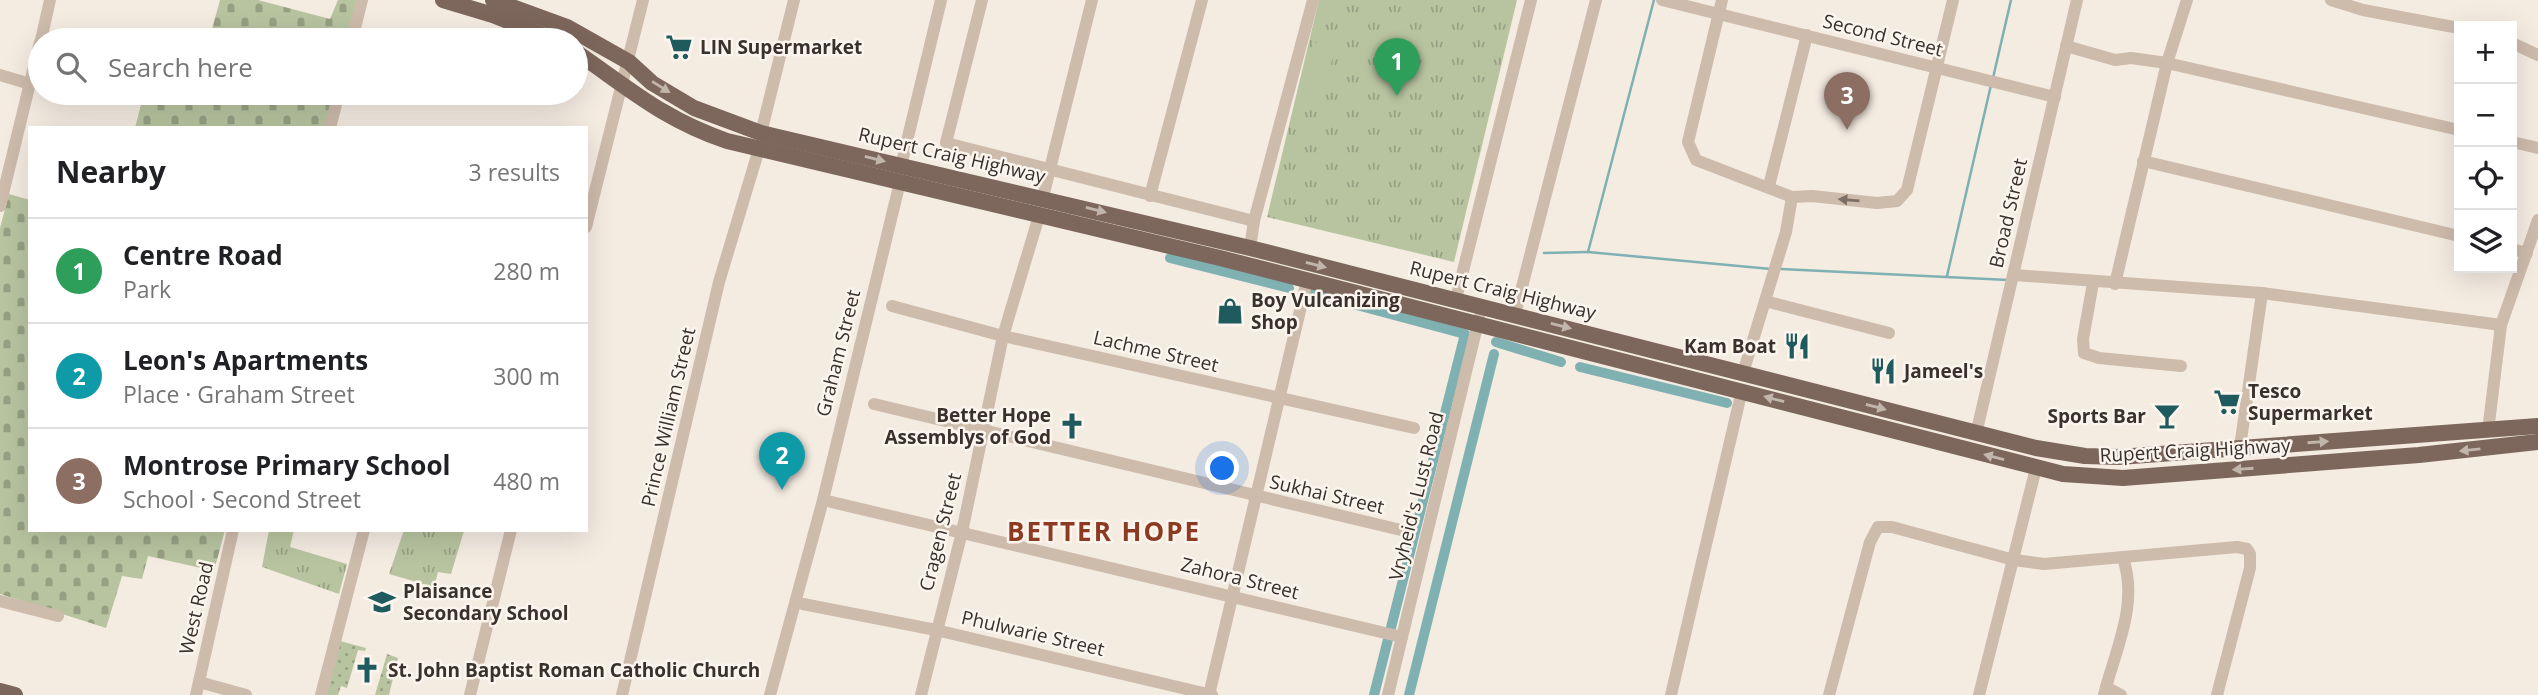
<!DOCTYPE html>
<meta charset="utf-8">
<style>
body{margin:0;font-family:"Open Sans",sans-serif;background:#f6f6f6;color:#202124}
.controls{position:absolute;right:21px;top:21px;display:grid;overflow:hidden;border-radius:0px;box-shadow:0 7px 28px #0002}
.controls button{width:63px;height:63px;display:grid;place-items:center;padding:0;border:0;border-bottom:2px solid #e0e0e0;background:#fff;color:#202124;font:35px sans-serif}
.you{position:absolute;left:1223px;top:469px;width:24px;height:24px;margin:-18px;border:5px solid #fff;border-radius:50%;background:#1a73e8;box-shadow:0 0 0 10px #1a73e833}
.badge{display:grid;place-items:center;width:46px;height:46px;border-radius:50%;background:#ea580c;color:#fff;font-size:23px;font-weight:700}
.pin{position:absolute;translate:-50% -58px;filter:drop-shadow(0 2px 4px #0008)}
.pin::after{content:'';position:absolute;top:37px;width:24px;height:21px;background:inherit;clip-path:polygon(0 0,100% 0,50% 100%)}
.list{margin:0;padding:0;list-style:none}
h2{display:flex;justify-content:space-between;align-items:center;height:91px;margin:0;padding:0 28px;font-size:30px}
h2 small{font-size:23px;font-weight:400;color:#757577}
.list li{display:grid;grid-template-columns:46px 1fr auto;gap:21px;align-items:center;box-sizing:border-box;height:105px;padding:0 28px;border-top:2px solid #e0e0e0}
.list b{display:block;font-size:26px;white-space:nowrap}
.list p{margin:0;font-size:23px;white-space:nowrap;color:#757577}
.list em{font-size:23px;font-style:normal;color:#757577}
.icon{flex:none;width:38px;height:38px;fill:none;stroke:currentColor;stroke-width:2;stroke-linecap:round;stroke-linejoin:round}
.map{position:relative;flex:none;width:2538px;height:695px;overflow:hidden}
.search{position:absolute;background:#fff;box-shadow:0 7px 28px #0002;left:28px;top:28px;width:560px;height:77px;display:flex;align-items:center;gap:18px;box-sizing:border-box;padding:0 24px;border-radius:38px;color:#757577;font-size:26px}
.panel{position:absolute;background:#fff;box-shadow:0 7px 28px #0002;left:28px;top:126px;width:560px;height:406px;border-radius:0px}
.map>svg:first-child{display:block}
.grass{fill:url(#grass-dots)}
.cemetery{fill:url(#cemetery-stones)}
.park{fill:url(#park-tufts)}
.pitch{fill:#b8c4a0}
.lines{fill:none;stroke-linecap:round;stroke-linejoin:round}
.stream{stroke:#7fb0b2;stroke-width:2.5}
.canal{stroke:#7fb0b2;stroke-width:10}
.minor{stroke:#cdbbac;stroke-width:12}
.major{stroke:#7d675c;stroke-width:16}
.oneway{fill:#c2b5ac}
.oneway2{fill:#7d6f65}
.labels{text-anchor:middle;stroke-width:5;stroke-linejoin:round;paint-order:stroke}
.street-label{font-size:19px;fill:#3b302b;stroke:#fbf5ee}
.poi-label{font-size:19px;font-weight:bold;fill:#3b302b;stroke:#fbf5ee;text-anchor:start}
.district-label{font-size:26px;font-weight:bold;letter-spacing:2px;fill:#8c3b22;stroke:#fbf5ee}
</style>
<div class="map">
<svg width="2538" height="695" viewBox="0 0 2538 695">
<defs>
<pattern id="grass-dots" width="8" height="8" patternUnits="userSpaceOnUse" patternTransform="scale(1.75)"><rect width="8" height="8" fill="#b8c4a0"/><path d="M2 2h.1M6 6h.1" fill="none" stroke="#97a083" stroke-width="1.8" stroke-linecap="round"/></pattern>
<pattern id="cemetery-stones" width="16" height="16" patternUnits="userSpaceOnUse" patternTransform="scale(1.75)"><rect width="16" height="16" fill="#b8c4a0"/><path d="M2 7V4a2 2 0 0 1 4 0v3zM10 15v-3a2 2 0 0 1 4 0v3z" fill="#97a083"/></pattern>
<pattern id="park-tufts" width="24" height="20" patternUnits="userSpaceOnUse" patternTransform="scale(1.75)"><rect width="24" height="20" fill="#b8c4a0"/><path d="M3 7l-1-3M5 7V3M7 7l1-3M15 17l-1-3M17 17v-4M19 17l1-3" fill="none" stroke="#97a083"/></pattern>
</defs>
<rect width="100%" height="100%" fill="#f4ebe1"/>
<!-- grass -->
<g class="grass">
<path d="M340,641L366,648L365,651L358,650L347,688L341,686L338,695H326Z"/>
<path d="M387,654L398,658L389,695H375Z"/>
</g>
<!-- cemetery -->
<g class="cemetery">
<path d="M220,0H258L330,19L338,0H362L352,40H209Z"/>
<path d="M144,93H338L329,128H135Z"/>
<path d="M9,194L30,200V530H225L214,571L148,556L142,579L122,576L106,628L0,594V228Z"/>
</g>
<!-- park -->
<g class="park">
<path d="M1319,0H1517L1454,262L1267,217Z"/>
<path d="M269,530H294L290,547L347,564L339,594L262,567Z"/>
<path d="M404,530L464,531L451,574L438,572L434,587L389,574Z"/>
</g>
<!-- pitch -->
<path class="pitch" d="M1313,42L1335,47L1325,91L1303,86Z"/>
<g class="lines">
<!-- stream -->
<g class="stream">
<path d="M1654,0L1588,252L1771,269"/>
<path d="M1993,78L2011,0"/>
<path d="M1544,253L1588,252"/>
<path d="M1781,269L2008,280"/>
<path d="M1947,276L1991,85"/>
</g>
<!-- canal -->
<g class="canal">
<path d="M1170,258L1289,288"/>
<path d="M1312,293L1465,334L1374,695"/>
<path d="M1496,342L1561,362"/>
<path d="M1580,367L1727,403"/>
<path d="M1409,695L1494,354"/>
</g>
<!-- minor -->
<g class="minor">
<path d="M982,0L946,143L1254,221"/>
<path d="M1662,0L2055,97"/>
<path d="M1722,0L1688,142L1696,160L1792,197L1812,196L1877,203L1897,201L1907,190L1953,0"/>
<path d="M2331,0L2363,10L2459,28"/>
<path d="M41,40L50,0"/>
<path d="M352,40L362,0"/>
<path d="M2512,43L2538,55"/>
<path d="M2066,46L2115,60L2131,58L2167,63L2459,130"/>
<path d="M0,75L30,84"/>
<path d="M330,128L339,93"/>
<path d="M761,133L794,0"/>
<path d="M2512,142L2538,148"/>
<path d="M2143,161L2459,236"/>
<path d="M901,166L941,0"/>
<path d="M1769,186L1807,35"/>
<path d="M1150,196L1202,0"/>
<path d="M1043,197L1092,0"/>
<path d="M0,206L40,42"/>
<path d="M586,227L643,0"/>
<path d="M1250,248L1254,221L1313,0"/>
<path d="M2512,249L2527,253"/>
<path d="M2014,275L2262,293L2501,325"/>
<path d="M2093,283L2083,339L2084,353L2099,358L2181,366"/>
<path d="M2115,284L2167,63L2187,0"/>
<path d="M1456,299L1531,0"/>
<path d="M1765,301L1889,333"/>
<path d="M892,306L1003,336L1414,428"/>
<path d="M1515,314L1596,0"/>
<path d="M1743,373L1786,232L1792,197"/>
<path d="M874,404L1405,531"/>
<path d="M2488,431L2501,325L2538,220"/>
<path d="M1976,434L2077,0"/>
<path d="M2240,447L2262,293"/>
<path d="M823,500L1402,637"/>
<path d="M0,601L58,616"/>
<path d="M803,604L936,630L1212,695"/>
<path d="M199,682L246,695"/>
<path d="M2106,687L2121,695"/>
<path d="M196,695L233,530"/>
<path d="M321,695L364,530"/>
<path d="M470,695L511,530"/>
<path d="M622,695L719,282L759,149"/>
<path d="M770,695L823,500L900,182"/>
<path d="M921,695L962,532L1003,336L1039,216"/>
<path d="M1209,695L1307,281"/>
<path d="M1388,695L1479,318"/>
<path d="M1671,695L1742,390"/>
<path d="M1829,695L1870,542L1878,527H1892L2014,560L2044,564L2237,547L2247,549L2250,554V568L2217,695"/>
<path d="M1979,695L2036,468"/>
<path d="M2104,695C2115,650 2139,605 2123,558"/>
</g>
<!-- major -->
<g class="major">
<path d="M443,0L493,15L555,40"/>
<path d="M493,0L567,27L629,62L652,83L694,108L761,133L1250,248L2036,448L2085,456L2119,457L2538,426"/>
<path d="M576,52C630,89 663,119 727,141L1220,258L2063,474L2123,478L2419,455L2538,442"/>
<path d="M0,691L15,695"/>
</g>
</g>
<!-- one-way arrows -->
<defs><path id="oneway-solid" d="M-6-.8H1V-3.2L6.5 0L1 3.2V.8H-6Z" transform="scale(1.75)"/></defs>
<g class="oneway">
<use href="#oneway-solid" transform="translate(661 87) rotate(32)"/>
<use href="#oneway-solid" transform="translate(875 159) rotate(14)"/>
<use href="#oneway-solid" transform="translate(1096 210) rotate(14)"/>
<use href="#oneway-solid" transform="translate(1316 265) rotate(14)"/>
<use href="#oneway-solid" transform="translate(1561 326) rotate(14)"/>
<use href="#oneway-solid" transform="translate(1774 399) rotate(-165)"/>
<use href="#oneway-solid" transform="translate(1876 407) rotate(15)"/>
<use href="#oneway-solid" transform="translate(2318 442) rotate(-4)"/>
<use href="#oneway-solid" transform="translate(2470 450) rotate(174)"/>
<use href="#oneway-solid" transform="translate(1994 457) rotate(-165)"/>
<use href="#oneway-solid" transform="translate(2243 469) rotate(176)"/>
</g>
<use class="oneway2" href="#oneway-solid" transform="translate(1849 200) rotate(-175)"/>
<!-- icons -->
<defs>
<g id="supermarket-bare" transform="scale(2.1)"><path d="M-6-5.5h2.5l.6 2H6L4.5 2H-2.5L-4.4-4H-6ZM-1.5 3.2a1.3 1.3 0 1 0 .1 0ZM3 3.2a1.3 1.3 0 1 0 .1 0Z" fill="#1f5a5e" stroke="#fbf5ee" stroke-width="2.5" paint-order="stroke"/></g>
<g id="shop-bare" transform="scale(2.1)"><path d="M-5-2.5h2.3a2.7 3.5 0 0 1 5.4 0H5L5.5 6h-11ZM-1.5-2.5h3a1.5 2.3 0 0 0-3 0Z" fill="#1f5a5e" stroke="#fbf5ee" stroke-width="2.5" paint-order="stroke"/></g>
<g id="restaurant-bare" transform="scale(2.1)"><path d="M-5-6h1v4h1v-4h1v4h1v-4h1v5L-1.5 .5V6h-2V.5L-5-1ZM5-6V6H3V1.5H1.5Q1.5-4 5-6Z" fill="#1f5a5e" stroke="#fbf5ee" stroke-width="2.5" paint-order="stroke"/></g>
<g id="bar-bare" transform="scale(2.1)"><path d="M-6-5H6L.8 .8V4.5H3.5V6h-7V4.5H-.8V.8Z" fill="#1f5a5e" stroke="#fbf5ee" stroke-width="2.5" paint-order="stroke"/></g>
<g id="church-bare" transform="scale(2.1)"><path d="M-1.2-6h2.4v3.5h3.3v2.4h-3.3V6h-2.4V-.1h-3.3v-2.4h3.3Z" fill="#1f5a5e" stroke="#fbf5ee" stroke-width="2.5" paint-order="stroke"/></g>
<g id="school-bare" transform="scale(2.1)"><path d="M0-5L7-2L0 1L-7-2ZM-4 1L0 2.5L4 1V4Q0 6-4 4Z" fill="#1f5a5e" stroke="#fbf5ee" stroke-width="2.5" paint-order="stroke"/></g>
</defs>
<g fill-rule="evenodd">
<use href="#supermarket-bare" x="679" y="47"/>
<use href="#shop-bare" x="1230" y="311"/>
<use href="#restaurant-bare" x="1797" y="346"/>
<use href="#restaurant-bare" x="1883" y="371"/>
<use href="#supermarket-bare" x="2227" y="402"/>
<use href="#bar-bare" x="2167" y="416"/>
<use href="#church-bare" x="1072" y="426"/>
<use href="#school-bare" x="382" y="602"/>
<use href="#church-bare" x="367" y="670"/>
</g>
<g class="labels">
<!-- street labels -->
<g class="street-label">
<text transform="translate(1883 35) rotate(14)" y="7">Second Street</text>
<text transform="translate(952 155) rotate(13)" y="7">Rupert Craig Highway</text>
<text transform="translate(2008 213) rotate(-77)" y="7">Broad Street</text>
<text transform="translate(1503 290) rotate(14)" y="7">Rupert Craig Highway</text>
<text transform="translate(1156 351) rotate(13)" y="7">Lachme Street</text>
<text transform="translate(838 353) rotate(-76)" y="7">Graham Street</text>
<text transform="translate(668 417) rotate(-77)" y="7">Prince William Street</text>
<text transform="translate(2195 450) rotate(-3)" y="7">Rupert Craig Highway</text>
<text transform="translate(1327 494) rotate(13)" y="7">Sukhai Street</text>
<text transform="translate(1416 496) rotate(-76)" y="7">Vryheid's Lust Road</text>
<text transform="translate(940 532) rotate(-76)" y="7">Cragen Street</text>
<text transform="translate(1240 578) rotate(14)" y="7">Zahora Street</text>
<text transform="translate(196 608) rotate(-77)" y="7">West Road</text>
<text transform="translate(1033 633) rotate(13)" y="7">Phulwarie Street</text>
</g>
<!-- poi labels -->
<g class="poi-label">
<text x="700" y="54">LIN Supermarket</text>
<text x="1251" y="307">Boy Vulcanizing<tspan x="1251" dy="22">Shop</tspan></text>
<text x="1776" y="353" text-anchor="end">Kam Boat</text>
<text x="1904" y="378">Jameel's</text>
<text x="2248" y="398">Tesco<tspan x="2248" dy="22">Supermarket</tspan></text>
<text x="1051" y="422" text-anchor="end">Better Hope<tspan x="1051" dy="22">Assemblys of God</tspan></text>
<text x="2146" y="423" text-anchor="end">Sports Bar</text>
<text x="403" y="598">Plaisance<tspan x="403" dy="22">Secondary School</tspan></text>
<text x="388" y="677">St. John Baptist Roman Catholic Church</text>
</g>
<!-- district labels -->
<g class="district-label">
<text x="1104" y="541">BETTER HOPE</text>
</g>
</g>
</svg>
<div class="controls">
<button>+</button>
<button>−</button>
<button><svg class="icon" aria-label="locate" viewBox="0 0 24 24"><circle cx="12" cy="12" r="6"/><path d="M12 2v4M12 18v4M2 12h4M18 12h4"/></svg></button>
<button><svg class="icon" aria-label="layers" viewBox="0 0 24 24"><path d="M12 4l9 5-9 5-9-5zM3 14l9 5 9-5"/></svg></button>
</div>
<div class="you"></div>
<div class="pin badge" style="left:1397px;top:96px;background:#2e9e5b">1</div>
<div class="pin badge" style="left:782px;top:490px;background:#0f9aa8">2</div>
<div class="pin badge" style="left:1847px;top:130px;background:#8d6e63">3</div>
<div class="search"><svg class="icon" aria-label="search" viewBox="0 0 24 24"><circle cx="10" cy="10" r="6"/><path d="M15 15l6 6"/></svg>Search here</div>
<section class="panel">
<h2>Nearby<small>3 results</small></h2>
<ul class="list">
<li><span class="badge" style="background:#2e9e5b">1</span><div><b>Centre Road</b><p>Park</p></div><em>280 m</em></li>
<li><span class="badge" style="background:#0f9aa8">2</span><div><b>Leon's Apartments</b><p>Place · Graham Street</p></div><em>300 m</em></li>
<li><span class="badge" style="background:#8d6e63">3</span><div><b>Montrose Primary School</b><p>School · Second Street</p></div><em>480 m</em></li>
</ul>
</section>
</div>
